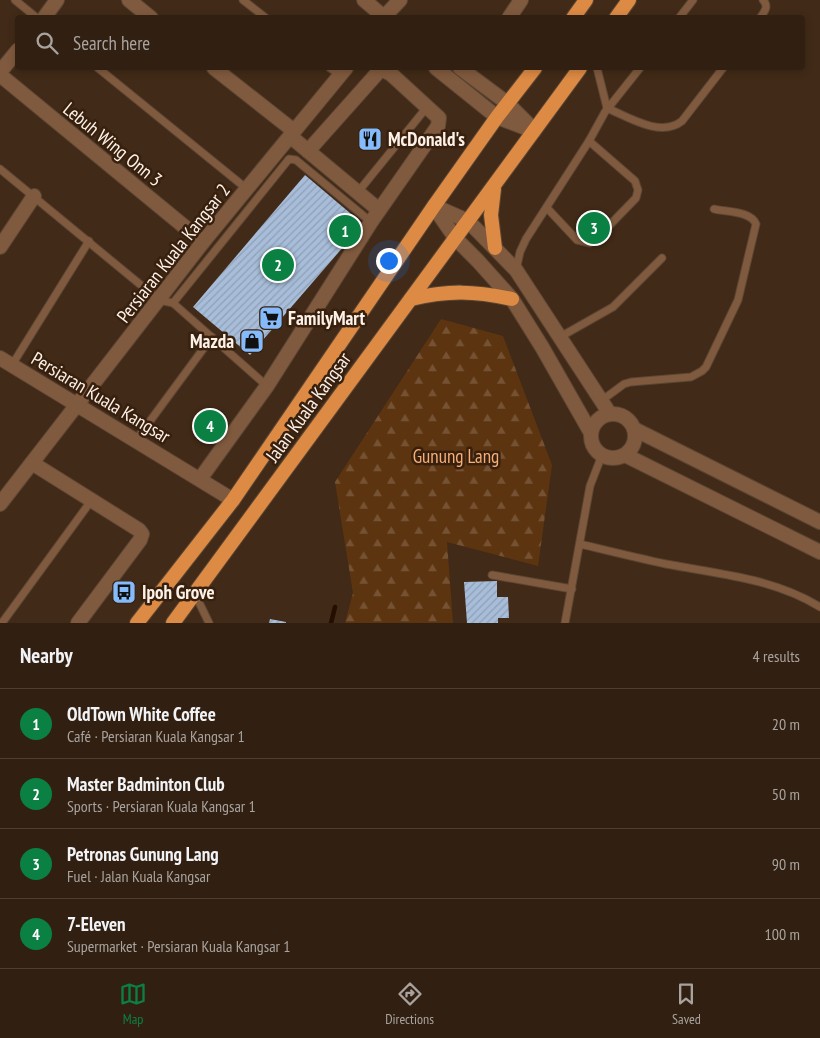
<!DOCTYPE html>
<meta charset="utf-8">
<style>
body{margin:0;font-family:"PT Sans Narrow",sans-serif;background:#3d2d1f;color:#f1f3f6}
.you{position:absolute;left:388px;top:260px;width:18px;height:18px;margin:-12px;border:4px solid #fff;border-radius:50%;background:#1a73e8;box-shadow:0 0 0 8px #1a73e833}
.badge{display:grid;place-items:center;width:32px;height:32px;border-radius:50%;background:#0b8043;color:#fff;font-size:16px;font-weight:700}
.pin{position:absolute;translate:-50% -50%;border:2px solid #fff;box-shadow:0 1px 5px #0006}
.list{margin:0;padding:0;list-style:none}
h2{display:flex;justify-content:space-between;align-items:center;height:65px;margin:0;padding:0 20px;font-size:21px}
h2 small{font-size:16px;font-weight:400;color:#a8a39f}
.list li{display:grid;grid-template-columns:32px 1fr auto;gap:15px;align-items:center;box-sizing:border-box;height:70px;padding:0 20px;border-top:1px solid #4c3e31}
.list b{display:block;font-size:19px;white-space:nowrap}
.list p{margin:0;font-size:16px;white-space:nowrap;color:#a8a39f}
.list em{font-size:16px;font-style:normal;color:#a8a39f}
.icon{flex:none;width:28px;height:28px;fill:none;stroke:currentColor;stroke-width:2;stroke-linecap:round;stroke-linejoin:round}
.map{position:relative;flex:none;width:820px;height:623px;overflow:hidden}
.search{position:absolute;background:#312011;box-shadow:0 2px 8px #0003;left:15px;right:15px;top:15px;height:55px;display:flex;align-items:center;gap:12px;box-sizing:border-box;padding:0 18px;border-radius:5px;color:#a8a39f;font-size:19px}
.sheet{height:345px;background:#312011}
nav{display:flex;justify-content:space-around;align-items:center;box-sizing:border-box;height:70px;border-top:1px solid #4c3e31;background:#312011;font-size:14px;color:#a8a39f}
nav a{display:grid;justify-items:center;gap:2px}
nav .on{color:#0b8043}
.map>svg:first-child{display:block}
.forest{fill:url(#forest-firs)}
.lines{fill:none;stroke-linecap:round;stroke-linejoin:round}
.stream{stroke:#250e00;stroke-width:4.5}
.building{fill:url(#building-hatch)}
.service-casing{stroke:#5b4634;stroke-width:9}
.minor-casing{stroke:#5b4634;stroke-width:16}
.tertiary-casing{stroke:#5b4634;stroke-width:16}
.trunk-casing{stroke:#5b4634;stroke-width:16}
.service{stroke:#805a3e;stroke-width:7}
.minor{stroke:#805a3e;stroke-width:14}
.tertiary{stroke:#805a3e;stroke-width:14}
.trunk{stroke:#dd8a44;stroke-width:14}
.labels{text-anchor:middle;stroke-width:5;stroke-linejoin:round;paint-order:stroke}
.poi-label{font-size:19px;font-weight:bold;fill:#fef1e8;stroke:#37200d;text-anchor:start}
.street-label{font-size:19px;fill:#fef1e8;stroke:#37200d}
.park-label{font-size:19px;fill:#f8ae75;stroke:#37200d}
</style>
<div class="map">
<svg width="820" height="623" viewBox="0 0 820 623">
<defs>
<pattern id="forest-firs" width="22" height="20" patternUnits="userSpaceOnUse" patternTransform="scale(1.25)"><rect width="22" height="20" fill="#5d3410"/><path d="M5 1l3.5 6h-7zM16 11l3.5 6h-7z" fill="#755233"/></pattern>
<pattern id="building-hatch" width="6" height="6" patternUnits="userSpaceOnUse" patternTransform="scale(1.25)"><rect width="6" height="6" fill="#a7bdd9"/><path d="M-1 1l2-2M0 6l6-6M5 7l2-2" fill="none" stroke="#90a0b4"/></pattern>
</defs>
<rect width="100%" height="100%" fill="#412a17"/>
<!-- forest -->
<path class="forest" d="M441,319L503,336L552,465L538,566L447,542L453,623H345L353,593L335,482Z"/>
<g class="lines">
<!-- stream -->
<path class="stream" d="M331,623L335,607"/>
</g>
<!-- building -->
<g class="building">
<path d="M305,175L363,224L250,355L193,307Z"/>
<path d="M497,581V597H508L509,618H498V623H467L464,582Z"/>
<path d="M270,619L286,622V623H269Z"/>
</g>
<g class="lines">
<!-- service casing -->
<g class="service-casing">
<g id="service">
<path d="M15,0L37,18"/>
<path d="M243,0L266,18"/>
<path d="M679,18L693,0"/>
<path d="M760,18C765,11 769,6 763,0"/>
<path d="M98,68L247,189"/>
<path d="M330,68L340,75"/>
<path d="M597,68L607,108"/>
<path d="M607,108C628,117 661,138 682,121L723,68"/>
<path d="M0,169L159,300L173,303"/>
<path d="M358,192L427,107"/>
<path d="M547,208L577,240L590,243L599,236L636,198L638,190L635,181L589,141"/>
<path d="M516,270L520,252L526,239L589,141L605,112L640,68"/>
<path d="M560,337L613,307L662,258"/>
<path d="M12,365L89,241"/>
<path d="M267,386L173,303L289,159L296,160L371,222"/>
<path d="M601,401L624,384L631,382L691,377L702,371L706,367L738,300L756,224C751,211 726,212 714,209"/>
<path d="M136,440L212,337"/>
<path d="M580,544C609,551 637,558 666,564C718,574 773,578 820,607"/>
<path d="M492,575L572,589"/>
<path d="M195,594L209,623"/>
<path d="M2,623L91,501"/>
<path d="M565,623L590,486L602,455"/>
</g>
</g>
<!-- minor casing -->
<g class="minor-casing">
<g id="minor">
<path d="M129,0L151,18"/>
<path d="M44,18L57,0"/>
<path d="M383,18L400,0"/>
<path d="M509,18L521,0"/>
<path d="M214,68L294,131"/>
<path d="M0,72L18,50"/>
<path d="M0,75L203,242"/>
<path d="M290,136L379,210"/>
<path d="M0,247L34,196"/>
<path d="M0,358L233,500"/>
<path d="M32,463L139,530L142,534L140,540L78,623"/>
<path d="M200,479L267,386L371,222L438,126L439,118L391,74L381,69L308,151"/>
<path d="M0,504L203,242L346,68"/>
</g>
</g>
<!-- tertiary casing -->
<g class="tertiary-casing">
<g id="tertiary">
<path d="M364,0L385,18"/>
<path d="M436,68L497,117L534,131"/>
<path d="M460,68L507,103L532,128"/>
<path d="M434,206L468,221L516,270L610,414"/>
<path d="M434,207L456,239L478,261L512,299L542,347L591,433"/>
<circle cx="613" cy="436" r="22"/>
<path d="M634,429L820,522"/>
<path d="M625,455L820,552"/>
</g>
</g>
<!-- trunk casing -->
<g class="trunk-casing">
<g id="trunk">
<path d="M573,18L586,0"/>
<path d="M616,18L629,0"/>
<path d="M494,189L491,215L495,248"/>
<path d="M411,299C449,290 474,291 512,299"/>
<path d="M137,623L233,500L434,206L497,117L535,68"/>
<path d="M173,623L580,68"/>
</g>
</g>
<!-- service -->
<use href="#service" class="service"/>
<!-- minor -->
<use href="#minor" class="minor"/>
<!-- tertiary -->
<use href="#tertiary" class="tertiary"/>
<!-- trunk -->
<use href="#trunk" class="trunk"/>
</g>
<!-- icons -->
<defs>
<g id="restaurant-square" transform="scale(1.25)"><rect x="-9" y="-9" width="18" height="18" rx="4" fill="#85bbfb" stroke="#37200d"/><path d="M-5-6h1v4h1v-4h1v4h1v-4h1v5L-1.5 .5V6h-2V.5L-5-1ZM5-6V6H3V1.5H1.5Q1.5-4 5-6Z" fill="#111"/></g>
<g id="supermarket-square" transform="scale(1.25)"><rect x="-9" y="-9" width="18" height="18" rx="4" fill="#85bbfb" stroke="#37200d"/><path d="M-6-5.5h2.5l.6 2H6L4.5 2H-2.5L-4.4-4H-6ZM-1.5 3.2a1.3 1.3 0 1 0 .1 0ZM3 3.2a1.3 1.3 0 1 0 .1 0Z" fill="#111"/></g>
<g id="shop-square" transform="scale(1.25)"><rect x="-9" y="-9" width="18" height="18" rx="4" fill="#85bbfb" stroke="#37200d"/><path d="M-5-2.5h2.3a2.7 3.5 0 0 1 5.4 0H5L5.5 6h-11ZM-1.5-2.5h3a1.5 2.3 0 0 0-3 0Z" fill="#111"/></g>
<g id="bus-square" transform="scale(1.25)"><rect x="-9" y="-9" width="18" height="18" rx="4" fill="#85bbfb" stroke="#37200d"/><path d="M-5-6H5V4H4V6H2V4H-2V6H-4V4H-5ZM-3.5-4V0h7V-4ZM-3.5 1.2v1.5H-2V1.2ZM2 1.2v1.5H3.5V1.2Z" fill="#111"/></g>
</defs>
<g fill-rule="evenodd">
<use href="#restaurant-square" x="370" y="139"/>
<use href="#supermarket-square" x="271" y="318"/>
<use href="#shop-square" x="252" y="341"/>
<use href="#bus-square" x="124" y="592"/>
</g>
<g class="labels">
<!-- poi labels -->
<g class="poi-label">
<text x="388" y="146">McDonald's</text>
<text x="288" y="325">FamilyMart</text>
<text x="234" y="348" text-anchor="end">Mazda</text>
<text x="142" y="599">Ipoh Grove</text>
</g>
<!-- street labels -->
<g class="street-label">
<text transform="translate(113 144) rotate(39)" y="7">Lebuh Wing Onn 3</text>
<text transform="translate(173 253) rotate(-52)" y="7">Persiaran Kuala Kangsar 2</text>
<text transform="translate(101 397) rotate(31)" y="7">Persiaran Kuala Kangsar</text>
<text transform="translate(308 407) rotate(-54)" y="7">Jalan Kuala Kangsar</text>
</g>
<!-- park labels -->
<g class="park-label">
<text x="456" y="463">Gunung Lang</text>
</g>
</g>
</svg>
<div class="you"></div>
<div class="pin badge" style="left:345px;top:231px">1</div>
<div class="pin badge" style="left:278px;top:265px">2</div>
<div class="pin badge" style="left:594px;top:228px">3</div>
<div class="pin badge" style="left:210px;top:426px">4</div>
<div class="search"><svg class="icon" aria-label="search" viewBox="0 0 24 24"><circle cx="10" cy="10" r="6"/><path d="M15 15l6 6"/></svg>Search here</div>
</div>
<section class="sheet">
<h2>Nearby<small>4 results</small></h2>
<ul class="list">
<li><span class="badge">1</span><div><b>OldTown White Coffee</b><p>Café · Persiaran Kuala Kangsar 1</p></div><em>20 m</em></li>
<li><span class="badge">2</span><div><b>Master Badminton Club</b><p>Sports · Persiaran Kuala Kangsar 1</p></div><em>50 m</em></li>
<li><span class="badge">3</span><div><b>Petronas Gunung Lang</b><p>Fuel · Jalan Kuala Kangsar</p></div><em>90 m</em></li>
<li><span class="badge">4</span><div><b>7-Eleven</b><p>Supermarket · Persiaran Kuala Kangsar 1</p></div><em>100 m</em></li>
</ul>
</section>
<nav>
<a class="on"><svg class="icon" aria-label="map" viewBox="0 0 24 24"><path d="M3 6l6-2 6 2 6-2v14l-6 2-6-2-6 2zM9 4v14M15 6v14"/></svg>Map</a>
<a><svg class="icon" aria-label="directions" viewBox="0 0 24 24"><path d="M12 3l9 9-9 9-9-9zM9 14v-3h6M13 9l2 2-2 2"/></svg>Directions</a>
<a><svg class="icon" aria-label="saved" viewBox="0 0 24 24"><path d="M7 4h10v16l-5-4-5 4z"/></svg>Saved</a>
</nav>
